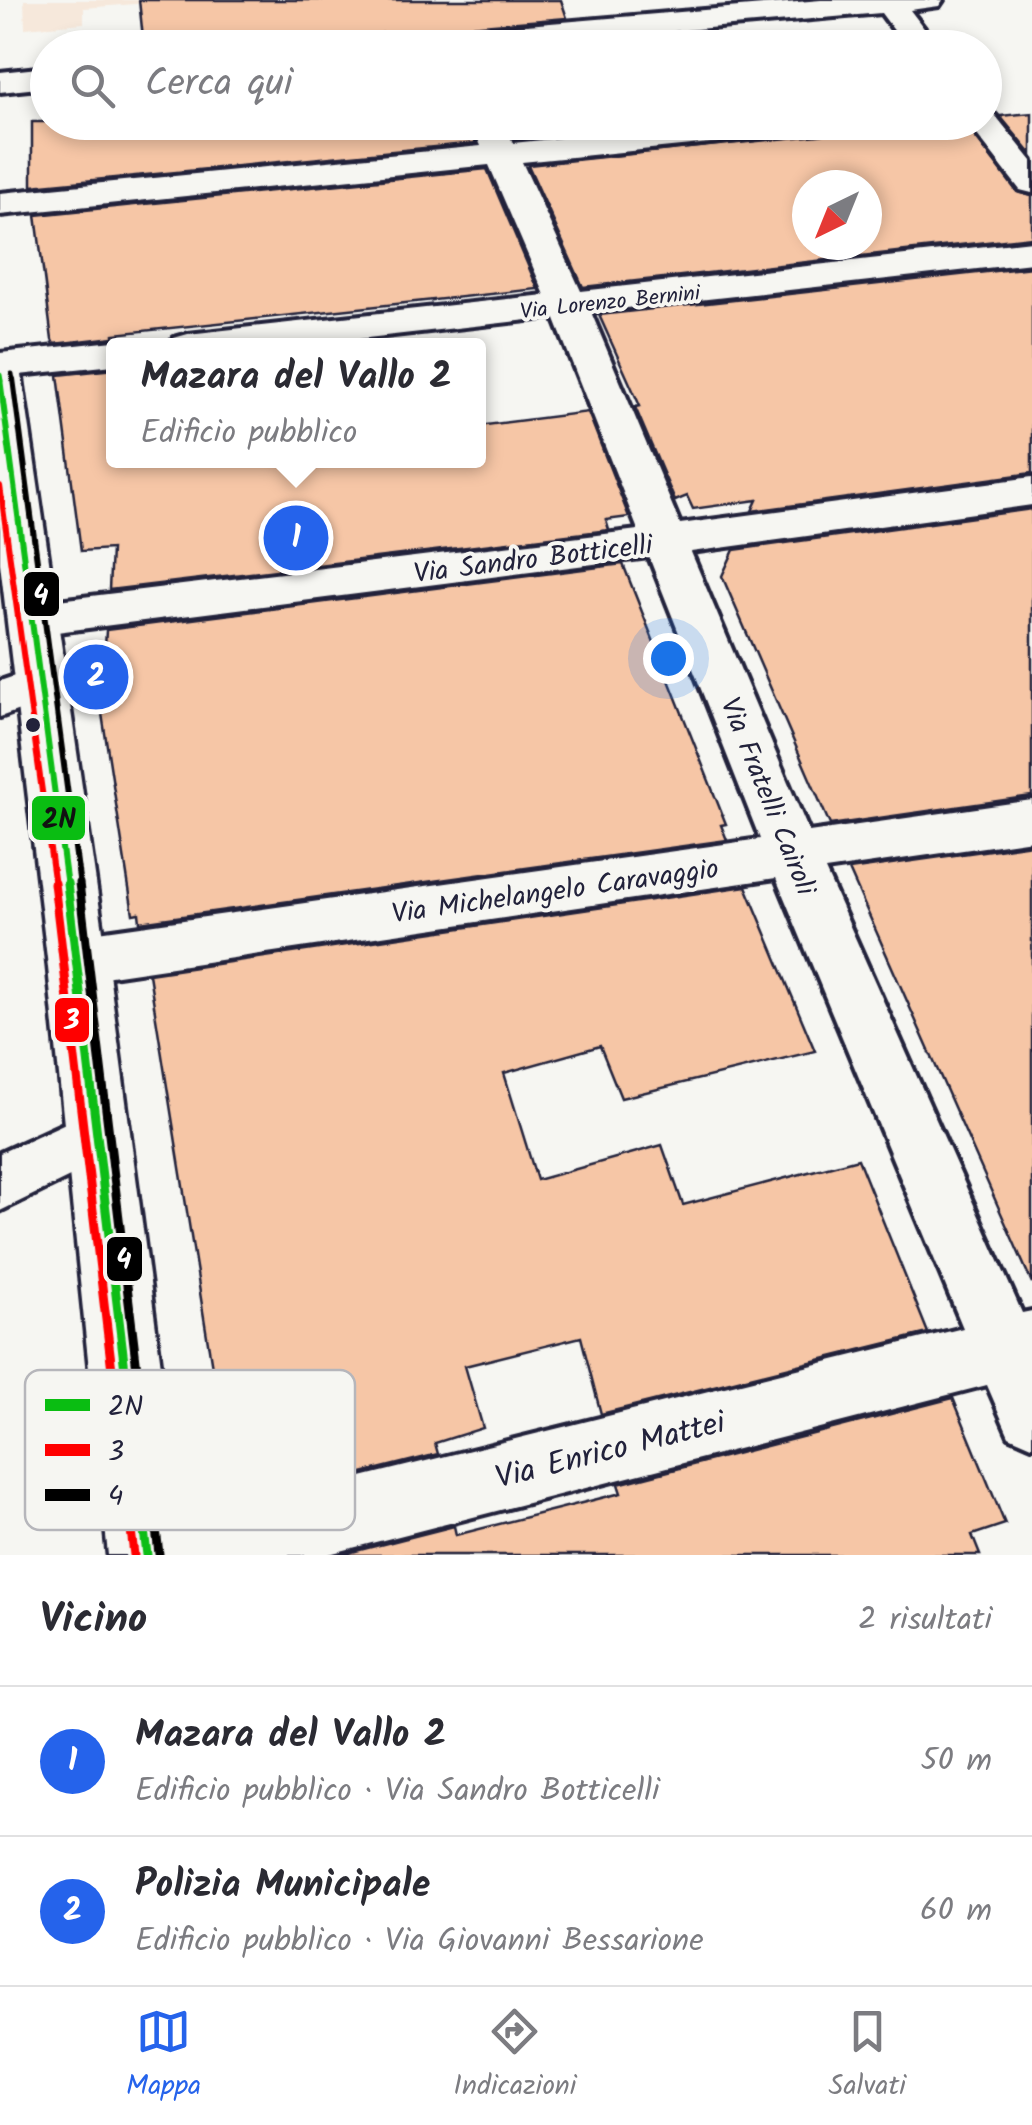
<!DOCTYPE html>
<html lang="it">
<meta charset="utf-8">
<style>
body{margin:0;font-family:Kalam,sans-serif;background:#f7f7f7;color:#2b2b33}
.compass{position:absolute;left:792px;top:170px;width:90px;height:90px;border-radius:50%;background:#fff;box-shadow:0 5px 15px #0003;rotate:223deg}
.you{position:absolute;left:668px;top:658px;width:35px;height:35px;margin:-25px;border:8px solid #fff;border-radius:50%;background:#1a73e8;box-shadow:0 0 0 15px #1a73e833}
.badge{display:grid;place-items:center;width:65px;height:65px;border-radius:50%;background:#2563eb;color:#fff;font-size:32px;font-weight:700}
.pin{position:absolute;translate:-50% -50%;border:5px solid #fff;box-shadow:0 2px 10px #0006}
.popup{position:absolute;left:106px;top:338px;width:380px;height:130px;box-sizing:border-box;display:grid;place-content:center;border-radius:10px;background:#fff;filter:drop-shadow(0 2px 8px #0005);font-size:32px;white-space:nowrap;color:#7c7c81}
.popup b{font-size:38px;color:#2b2b33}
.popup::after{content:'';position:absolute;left:50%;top:100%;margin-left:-20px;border:20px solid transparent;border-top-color:#fff}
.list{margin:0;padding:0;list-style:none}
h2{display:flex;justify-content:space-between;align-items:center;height:130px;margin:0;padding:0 40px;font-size:42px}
h2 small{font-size:32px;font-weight:400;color:#7c7c81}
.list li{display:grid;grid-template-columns:65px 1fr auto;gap:30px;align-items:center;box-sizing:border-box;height:150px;padding:0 40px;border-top:2px solid #e1e1e2}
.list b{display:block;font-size:38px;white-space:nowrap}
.list p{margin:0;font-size:32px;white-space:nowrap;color:#7c7c81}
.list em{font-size:32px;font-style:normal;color:#7c7c81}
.icon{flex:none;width:55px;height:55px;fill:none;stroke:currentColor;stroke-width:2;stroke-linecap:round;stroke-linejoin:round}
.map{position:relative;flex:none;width:1032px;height:1555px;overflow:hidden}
.search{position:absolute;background:#fff;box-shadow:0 5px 15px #0003;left:30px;right:30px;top:30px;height:110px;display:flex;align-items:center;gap:25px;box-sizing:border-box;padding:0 35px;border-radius:55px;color:#7c7c81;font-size:38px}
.sheet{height:430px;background:#fff}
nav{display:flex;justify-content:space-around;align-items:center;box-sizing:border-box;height:140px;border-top:2px solid #e1e1e2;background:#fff;font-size:28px;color:#7c7c81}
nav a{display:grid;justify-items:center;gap:5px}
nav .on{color:#2563eb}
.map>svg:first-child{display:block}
.built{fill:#f6e8db}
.building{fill:#f6c6a6;stroke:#22223b;stroke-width:2.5;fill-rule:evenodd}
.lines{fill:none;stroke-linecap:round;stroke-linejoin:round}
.street-casing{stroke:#22223b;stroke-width:8}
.secondary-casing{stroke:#22223b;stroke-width:7}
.street{fill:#f6f6f2;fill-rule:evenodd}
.secondary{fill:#f6f6f2;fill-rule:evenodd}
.bus-1-far2-casing{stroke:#f6f6f2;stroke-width:10}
.bus-1-far1-casing{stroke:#f6f6f2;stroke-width:12}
.bus-1-casing{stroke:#f6f6f2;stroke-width:16}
.bus-2-far1-casing{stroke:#f6f6f2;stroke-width:12}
.bus-2-casing{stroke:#f6f6f2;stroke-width:16}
.bus-3-far2-casing{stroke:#f6f6f2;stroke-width:10}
.bus-3-far1-casing{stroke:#f6f6f2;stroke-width:12}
.bus-3-casing{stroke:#f6f6f2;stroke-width:16}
.bus-1-far2{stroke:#0abd12;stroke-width:5}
.bus-1-far1{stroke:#0abd12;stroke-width:6}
.bus-1{stroke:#0abd12;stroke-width:9}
.bus-2-far1{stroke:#f00;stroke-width:6}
.bus-2{stroke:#f00;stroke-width:9}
.bus-3-far2{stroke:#000;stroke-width:5}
.bus-3-far1{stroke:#000;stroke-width:6}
.bus-3{stroke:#000;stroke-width:9}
.bus-dot{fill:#22223b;stroke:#f6f6f2;stroke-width:4}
.labels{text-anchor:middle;stroke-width:8;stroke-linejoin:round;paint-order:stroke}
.far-street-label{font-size:22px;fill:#22223b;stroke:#f6f6f2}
.street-label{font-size:28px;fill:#22223b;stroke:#f6f6f2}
.near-street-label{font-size:32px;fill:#22223b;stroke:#f6f6f2}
.key{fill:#f6f6f2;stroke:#b6b6bb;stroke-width:2.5}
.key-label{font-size:28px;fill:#22223b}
.line-badge{stroke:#f6f6f2;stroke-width:4}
.badge-label{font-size:28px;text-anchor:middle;font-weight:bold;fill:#fff}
.pale-badge-label{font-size:28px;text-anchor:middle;font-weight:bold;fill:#111}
</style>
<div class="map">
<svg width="1032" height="1555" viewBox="0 0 1032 1555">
<rect width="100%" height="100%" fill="#f6f6f2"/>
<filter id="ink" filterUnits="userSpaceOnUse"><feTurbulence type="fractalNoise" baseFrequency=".01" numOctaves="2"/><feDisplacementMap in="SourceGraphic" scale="20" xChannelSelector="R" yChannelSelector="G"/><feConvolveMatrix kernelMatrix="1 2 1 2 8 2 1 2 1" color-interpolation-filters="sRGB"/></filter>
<g filter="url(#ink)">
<!-- built -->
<path class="built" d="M24,0H187L84,8V23L25,28Z"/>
<!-- building -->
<g class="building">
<path d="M139,0H561L567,18L359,35L348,37L342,48H144Z"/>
<path d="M1032,113V155L1000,116Z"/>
<path d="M32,122H467L476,143L32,186Z"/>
<path d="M508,122H606L608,129L515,139Z"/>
<path d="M933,122H964L1017,192L1032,196V237L583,287L528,165ZM807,185H867V245H807Z"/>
<path d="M487,169L538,289L114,334V337L54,344L52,340L36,215Z"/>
<path d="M1032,267V473L752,511L757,500L693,509L687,496L675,501L635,407L640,406L599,315Z"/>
<path d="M114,369V460H478V426L588,412L629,517L606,520L609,530L109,590L111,549L81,551L58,375Z"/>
<path d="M1032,509V796L830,825L722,576L734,550Z"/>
<path d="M623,564L726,824L721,825L727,840L140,922L139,913L133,914L92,649L105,647L106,630Z"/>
<path d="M1032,844V1283L849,870Z"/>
<path d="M746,886L815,1051L621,1098L600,1046L504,1073L537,1180L662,1145L683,1205L858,1159L928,1333L601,1414L581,1337L465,1366L483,1428L435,1443L438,1454L234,1505L149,974Z"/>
<path d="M953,1398L1005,1524L972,1535L980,1555H340L454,1526L456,1535L621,1493L618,1484Z"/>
</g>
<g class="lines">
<!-- street casing -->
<g class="street-casing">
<g id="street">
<path d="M821,0H943L939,6L910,10L939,48H907L881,13L476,48H345L349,41L360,39Z"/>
<path d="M48,67V87L0,92V72Z"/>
<path d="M984,112L995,115L1032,161V193L1020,190L967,122H984Z"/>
<path d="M471,122H504L513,143L715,122H836L832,129L820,132L522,162L581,291L1032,241V263L591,312L680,524L1032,477V505L691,552L809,832L1032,800V840L825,870L1022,1313L1032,1311V1446L1009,1436L987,1385L325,1555H153L163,1530L188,1520L963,1328L776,878L77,981L58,974L50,958L58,942L77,935L760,839L649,557L33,635L17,630L10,619L17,608L33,603L638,530L554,317L296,346H169L174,338L188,334L545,295L489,165L0,215V193L481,146Z"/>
<path d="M114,341L128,346H114V365L0,377V353Z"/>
<path d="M41,667L58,672L65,684L58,696L0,717V681Z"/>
<path d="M96,1109L117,1116L126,1135L117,1154L0,1211V1153Z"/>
</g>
</g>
<!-- secondary casing -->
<g class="secondary-casing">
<path id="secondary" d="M0,362L15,366L22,375L107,958L186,1555H108L47,958L0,563Z"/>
</g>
<!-- street -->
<use href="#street" class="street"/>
<!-- secondary -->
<use href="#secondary" class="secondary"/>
<!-- bus-1-far2 casing -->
<g class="bus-1-far2-casing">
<path id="bus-1-far2" d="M0,375L1,381"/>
</g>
<!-- bus-1-far1 casing -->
<g class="bus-1-far1-casing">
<path id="bus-1-far1" d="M0,379L67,886"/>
</g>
<!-- bus-1 casing -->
<g class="bus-1-casing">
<path id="bus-1" d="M67,883L147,1555"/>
</g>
<!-- bus-2-far1 casing -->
<g class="bus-2-far1-casing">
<path id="bus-2-far1" d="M0,486L55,886"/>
</g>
<!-- bus-2 casing -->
<g class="bus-2-casing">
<path id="bus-2" d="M54,883L134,1555"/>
</g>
<!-- bus-3-far2 casing -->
<g class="bus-3-far2-casing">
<path id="bus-3-far2" d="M12,374L13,381"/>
</g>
<!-- bus-3-far1 casing -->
<g class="bus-3-far1-casing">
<path id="bus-3-far1" d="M13,379L80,886"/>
</g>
<!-- bus-3 casing -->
<g class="bus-3-casing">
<path id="bus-3" d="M79,883L159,1554"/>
</g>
<!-- bus-1-far2 -->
<use href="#bus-1-far2" class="bus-1-far2"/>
<!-- bus-1-far1 -->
<use href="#bus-1-far1" class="bus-1-far1"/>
<!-- bus-1 -->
<use href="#bus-1" class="bus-1"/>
<!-- bus-2-far1 -->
<use href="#bus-2-far1" class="bus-2-far1"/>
<!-- bus-2 -->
<use href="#bus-2" class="bus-2"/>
<!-- bus-3-far2 -->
<use href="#bus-3-far2" class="bus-3-far2"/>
<!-- bus-3-far1 -->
<use href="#bus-3-far1" class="bus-3-far1"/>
<!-- bus-3 -->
<use href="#bus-3" class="bus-3"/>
</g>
</g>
<!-- markers -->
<circle class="bus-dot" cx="33" cy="725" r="9"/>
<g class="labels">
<!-- far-street labels -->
<g class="far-street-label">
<text transform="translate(610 301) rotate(-6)" y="8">Via Lorenzo Bernini</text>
</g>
<!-- street labels -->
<g class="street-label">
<text transform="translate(533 558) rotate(-7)" y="10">Via Sandro Botticelli</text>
<text transform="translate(769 796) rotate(68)" y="10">Via Fratelli Cairoli</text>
<text transform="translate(555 890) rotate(-8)" y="10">Via Michelangelo Caravaggio</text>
</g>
<!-- near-street labels -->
<g class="near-street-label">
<text transform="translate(610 1449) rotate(-14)" y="11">Via Enrico Mattei</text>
</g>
</g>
<!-- legend -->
<rect x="25" y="1370" width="330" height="160" rx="15" class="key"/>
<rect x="45" y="1399" width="45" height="12" fill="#0abd12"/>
<rect x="45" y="1444" width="45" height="12" fill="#f00"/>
<rect x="45" y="1489" width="45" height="12" fill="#000"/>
<g class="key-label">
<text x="108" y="1415">2N</text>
<text x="108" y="1460">3</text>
<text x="108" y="1505">4</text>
</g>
<g class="line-badge">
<rect x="22" y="570" width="39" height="48" rx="10" fill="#000"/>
<rect x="30" y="794" width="57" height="48" rx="10" fill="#0abd12"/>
<rect x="53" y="996" width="38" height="48" rx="10" fill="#f00"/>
<rect x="105" y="1235" width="39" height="48" rx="10" fill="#000"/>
</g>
<g class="badge-label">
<text x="41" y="604">4</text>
<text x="72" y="1029">3</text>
<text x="124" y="1268">4</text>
</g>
<g class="pale-badge-label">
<text x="59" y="828">2N</text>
</g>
</svg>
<svg class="compass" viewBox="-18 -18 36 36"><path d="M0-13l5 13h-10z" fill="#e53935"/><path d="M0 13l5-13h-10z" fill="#7c7c81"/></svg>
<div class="you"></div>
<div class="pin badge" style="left:296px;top:538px">1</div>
<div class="popup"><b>Mazara del Vallo 2</b>Edificio pubblico</div>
<div class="pin badge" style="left:96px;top:677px">2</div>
<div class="search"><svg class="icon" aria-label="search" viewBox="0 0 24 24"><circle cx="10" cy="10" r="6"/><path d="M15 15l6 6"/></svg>Cerca qui</div>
</div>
<section class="sheet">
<h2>Vicino<small>2 risultati</small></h2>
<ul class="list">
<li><span class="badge">1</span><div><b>Mazara del Vallo 2</b><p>Edificio pubblico · Via Sandro Botticelli</p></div><em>50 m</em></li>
<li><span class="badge">2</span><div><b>Polizia Municipale</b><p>Edificio pubblico · Via Giovanni Bessarione</p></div><em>60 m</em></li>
</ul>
</section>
<nav>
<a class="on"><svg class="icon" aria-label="map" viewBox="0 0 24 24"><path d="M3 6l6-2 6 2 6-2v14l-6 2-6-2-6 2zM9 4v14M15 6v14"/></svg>Mappa</a>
<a><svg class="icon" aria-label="directions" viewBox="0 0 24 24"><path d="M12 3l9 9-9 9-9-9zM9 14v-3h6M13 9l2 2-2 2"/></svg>Indicazioni</a>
<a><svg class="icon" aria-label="saved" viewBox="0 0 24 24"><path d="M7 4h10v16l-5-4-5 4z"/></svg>Salvati</a>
</nav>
